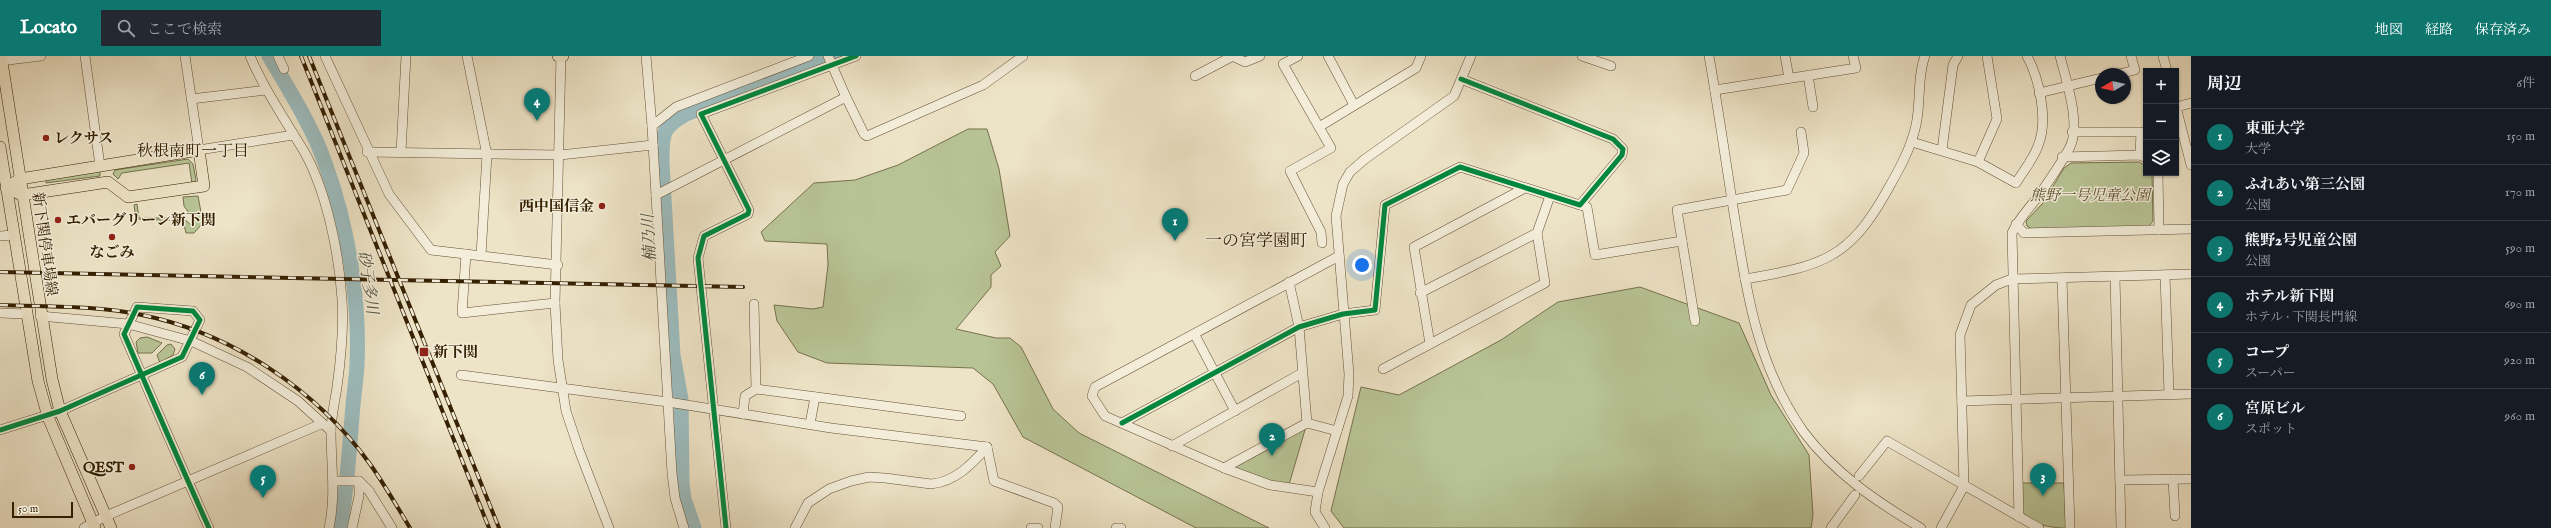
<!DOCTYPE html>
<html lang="ja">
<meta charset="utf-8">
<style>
body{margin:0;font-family:"IM FELL English","Noto Serif JP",serif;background:#242831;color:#f1f3f6}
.controls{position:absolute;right:12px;top:12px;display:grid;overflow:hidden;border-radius:0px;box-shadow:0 1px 3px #0004}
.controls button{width:36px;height:36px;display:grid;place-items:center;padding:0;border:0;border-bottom:1px solid #363941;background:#171b24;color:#f1f3f6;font:20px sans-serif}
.compass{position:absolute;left:2095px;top:12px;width:36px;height:36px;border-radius:50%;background:#171b24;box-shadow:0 1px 3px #0004;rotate:261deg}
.scale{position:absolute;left:12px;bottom:10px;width:61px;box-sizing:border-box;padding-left:4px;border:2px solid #352002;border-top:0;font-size:11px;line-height:14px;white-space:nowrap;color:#352002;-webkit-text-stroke:3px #f3edda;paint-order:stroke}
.you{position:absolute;left:1362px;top:209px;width:14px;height:14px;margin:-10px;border:3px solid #fff;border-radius:50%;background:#1a73e8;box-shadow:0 0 0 6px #1a73e833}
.badge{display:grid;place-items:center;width:26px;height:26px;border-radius:50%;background:#0f766e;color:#fff;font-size:13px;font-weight:700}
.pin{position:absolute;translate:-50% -33px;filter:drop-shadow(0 1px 2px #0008)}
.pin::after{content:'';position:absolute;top:21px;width:14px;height:12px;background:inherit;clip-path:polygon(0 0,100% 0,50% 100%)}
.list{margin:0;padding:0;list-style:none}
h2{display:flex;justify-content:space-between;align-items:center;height:52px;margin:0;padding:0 16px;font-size:17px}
h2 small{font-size:13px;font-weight:400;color:#9ea1a6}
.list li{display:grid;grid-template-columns:26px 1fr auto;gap:12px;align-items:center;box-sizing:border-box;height:56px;padding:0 16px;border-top:1px solid #363941}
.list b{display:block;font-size:15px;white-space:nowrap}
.list p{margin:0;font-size:13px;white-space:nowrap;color:#9ea1a6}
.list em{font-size:13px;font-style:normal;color:#9ea1a6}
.icon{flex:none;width:22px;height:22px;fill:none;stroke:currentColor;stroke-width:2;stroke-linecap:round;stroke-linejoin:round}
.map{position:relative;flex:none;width:2191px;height:472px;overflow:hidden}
header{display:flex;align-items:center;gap:24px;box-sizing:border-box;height:56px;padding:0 20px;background:#0f766e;color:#fff}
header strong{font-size:19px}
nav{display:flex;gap:22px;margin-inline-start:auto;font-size:14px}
.search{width:280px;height:36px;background:#242831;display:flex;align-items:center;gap:10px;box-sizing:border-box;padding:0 14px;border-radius:0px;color:#9ea1a6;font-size:15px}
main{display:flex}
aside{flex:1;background:#171b24}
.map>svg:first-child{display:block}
.green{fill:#b8c496;stroke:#76724c}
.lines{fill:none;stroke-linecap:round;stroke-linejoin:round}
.river{stroke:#9cbcbe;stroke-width:15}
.minor-casing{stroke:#635133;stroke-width:10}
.major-casing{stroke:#352002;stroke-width:12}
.minor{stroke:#f3edda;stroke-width:9}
.major{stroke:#ede3c6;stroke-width:11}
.rail-casing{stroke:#352002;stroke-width:4}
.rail{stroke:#f3edda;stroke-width:2.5;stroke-dasharray:8;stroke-linecap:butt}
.cycleway-casing{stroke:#f3edda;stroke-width:8}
.cycleway{stroke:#00873e;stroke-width:5}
.poi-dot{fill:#8f2418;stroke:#f3edda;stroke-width:1.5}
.labels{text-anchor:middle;stroke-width:3;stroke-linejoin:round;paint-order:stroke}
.poi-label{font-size:15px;font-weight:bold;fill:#352002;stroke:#f3edda;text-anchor:start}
.park-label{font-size:15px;font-style:italic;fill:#5c512e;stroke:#f3edda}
.street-label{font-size:15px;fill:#352002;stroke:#f3edda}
.neighbourhood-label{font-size:16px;fill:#352002;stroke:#f3edda}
.water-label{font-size:16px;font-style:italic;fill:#544f3a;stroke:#f3edda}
.quarter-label{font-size:17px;fill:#352002;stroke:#f3edda}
</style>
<header>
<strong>Locato</strong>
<div class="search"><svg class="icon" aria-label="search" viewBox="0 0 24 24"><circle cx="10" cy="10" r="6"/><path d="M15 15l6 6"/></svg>ここで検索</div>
<nav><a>地図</a><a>経路</a><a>保存済み</a></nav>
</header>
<main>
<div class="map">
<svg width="2191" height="472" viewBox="0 0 2191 472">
<rect width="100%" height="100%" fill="#ede3c6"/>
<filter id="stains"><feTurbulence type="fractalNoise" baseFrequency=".005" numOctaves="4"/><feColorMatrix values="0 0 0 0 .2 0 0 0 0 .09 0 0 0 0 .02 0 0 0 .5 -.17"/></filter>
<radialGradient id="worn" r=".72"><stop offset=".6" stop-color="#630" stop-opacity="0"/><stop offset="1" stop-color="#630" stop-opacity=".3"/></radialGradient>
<!-- green -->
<g class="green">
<path d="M968,73H987L999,113L1010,180L995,196L1001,210L991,219V231L956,273L996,282H1010L1021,291L1053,353L1079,377L1269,472H1196L1023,381L993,328L973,312L827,307L798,296L777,265L774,249L813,253L823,251L828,209L827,188L765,185L761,176L814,127L855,124L898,109Z"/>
<path d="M188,103L193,108L196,124L192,128L189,107L122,117L118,123L113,118L115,114Z"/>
<path d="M2139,106L2146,110V117H2152L2153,165L2148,171L2032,173L2027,170L2026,165L2043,147L2064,112L2071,107Z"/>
<path d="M100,115V120L46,127V124Z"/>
<path d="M198,140L203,167L194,177H186L183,165L136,163L134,149L137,148L139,162H183L191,169L195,165L184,150L183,141Z"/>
<path d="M1640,231L1739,267L1771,339L1809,399L1813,459L1811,472H1344L1331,455L1361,331L1399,339L1501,284L1558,246Z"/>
<path d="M147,281L162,287L152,297H138L136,286L140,282Z"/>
<path d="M171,288L175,293L173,299L160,307L157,299L167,289Z"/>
<path d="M1307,367L1288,432L1224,412Z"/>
<path d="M2022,427H2064L2066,472C2053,472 2026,469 2022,453C2021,445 2022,435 2022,427Z"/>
</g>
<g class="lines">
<!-- river -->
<g class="river">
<path d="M269,0C287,30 314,74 325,107C348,170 360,243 357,309C356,327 353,344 352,361C349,398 347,435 340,472"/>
<path d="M694,472L684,443L682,428L681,343L673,299L662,107C662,80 661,71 686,58L835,0"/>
</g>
<!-- minor casing -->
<g class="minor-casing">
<g id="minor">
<path d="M85,0L100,110"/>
<path d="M185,0L199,94L293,79"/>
<path d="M250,0C265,35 286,65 305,97C327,137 339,198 342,243C344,272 341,302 337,331C335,345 331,361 331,376C331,408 336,440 329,472"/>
<path d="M278,0L284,13"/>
<path d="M325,0L389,138L431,194L558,209"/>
<path d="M467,0L487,99L481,199"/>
<path d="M561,0L555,247L558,304L566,355L579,394L609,472"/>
<path d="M646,0L652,70L672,417L675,442L684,472"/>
<path d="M1232,0L1245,6L1260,0"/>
<path d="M1298,0L1283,8L1331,92L1290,115L1321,176L1322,187"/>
<path d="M1328,0L1354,49"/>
<path d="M1582,0L1611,10"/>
<path d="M1709,0C1719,57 1727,114 1736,170C1748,243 1759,313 1803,375C1834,417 1877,446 1921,472"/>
<path d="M1785,0L1789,22"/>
<path d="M2163,0L2167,15"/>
<path d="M0,5L41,0"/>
<path d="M2119,18L2135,14L2131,0"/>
<path d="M1808,19L1813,51"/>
<path d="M1195,20L1233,0"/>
<path d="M1715,34L1856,12L1853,0"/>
<path d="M2039,37L2101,22"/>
<path d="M846,41L864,78L867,80L983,29L1023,0"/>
<path d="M191,43L266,34"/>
<path d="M2176,51L2191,109"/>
<path d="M2176,51L2191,47"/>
<path d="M652,70L676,51L809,0"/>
<path d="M1319,71L1416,12L1421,0"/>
<path d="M2072,76H2141L2140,99"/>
<path d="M1912,86L1978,106L2016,127C2024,114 2035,101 2039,87C2048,62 2039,22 2027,0"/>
<path d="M1942,94L1953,9L1958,0"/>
<path d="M367,96L560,99L653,89"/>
<path d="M401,96L406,0"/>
<path d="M2062,101L2140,99L2146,102"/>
<path d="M1978,106L1997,63L1987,0"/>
<path d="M2158,117L2159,174"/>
<path d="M656,139L846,41L828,0"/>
<path d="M1580,149L1587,151L1595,199L1682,185"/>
<path d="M2016,168L2024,177L2191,173"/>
<path d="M0,180L13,179"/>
<path d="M466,198L462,257L555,247"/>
<path d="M2165,219L2169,338"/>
<path d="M2115,221L2121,472"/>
<path d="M2062,222L2070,472"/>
<path d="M1745,223C1821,210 1849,204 1888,133C1900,112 1911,92 1916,69C1921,47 1917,21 1925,0"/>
<path d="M1289,226L1299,271L1307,367"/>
<path d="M1420,237L1537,177L1550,140"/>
<path d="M754,248L756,333"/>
<path d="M0,257L26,258"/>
<path d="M40,260L128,268L191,285L247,311L298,345L331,375"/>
<path d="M1695,265L1677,154L1787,134L1804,97L1801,76"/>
<path d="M1196,281L1235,355"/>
<path d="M1430,288L1414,191L1523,133"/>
<path d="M1383,313L1545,227L1537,177"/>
<path d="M461,319L668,346L831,372L987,391"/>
<path d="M1962,345L2191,338"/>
<path d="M743,358L745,340L756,333L961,360"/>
<path d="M1122,367L1299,271L1343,258L1375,254L1385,149L1460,111L1580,149L1622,99L1623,93L1613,83L1461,23"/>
<path d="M810,368L815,341"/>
<path d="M0,374L60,355L182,301L200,264L193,255L137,251L124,278C152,343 180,408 209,472"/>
<path d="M1172,390L1302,317"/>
<path d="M987,391L994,425L1054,447L1058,451L1055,472"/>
<path d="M1224,412L1307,367L1337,375"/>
<path d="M1859,420L1887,385L2039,472"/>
<path d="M2173,423L2175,460"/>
<path d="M2120,424L2191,423"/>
<path d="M334,425H359L369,435L392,472"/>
<path d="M1318,436L1270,429L1224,412L1105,360L1092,340L1095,331L1339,200"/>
<path d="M2019,461L2012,177C2020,160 2032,150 2042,135C2051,122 2061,107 2069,93C2082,70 2066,24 2060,0"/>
<path d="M84,472L106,460L321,368"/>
<path d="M352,472L359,440V425"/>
<path d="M726,472L698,202L704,180L748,158L749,154L701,58L856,0"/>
<path d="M795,472L808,447L829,433L851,425L869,421L885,422L931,428C955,426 972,408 987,391"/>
<path d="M1031,472H1038"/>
<path d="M1116,472H1121"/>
<path d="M1325,472L1315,456L1318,436L1348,340L1349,318L1336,160L1343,128L1350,116L1365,103L1454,40L1471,0"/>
<path d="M1831,472L1855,439"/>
<path d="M1941,472L1964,430L1960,279L1971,249L1996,229L2012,223L2191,218"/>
</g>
</g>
<!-- major casing -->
<g class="major-casing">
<g id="major">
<path d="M1,0L52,323L60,355L111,472"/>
<path d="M558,0H563"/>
<path d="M0,91L38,325L48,361L95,472"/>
<path d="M199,94L204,130L128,141L108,126L22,139L6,132L20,123Z"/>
</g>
</g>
<!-- minor -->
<use href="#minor" class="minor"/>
<!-- major -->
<use href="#major" class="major"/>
<!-- rail casing -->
<g class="rail-casing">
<g id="rail">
<path d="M301,0L489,472"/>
<path d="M309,0L499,472"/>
<path d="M0,216L743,231"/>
<path d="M0,249C47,251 96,249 142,259C231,277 316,333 370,408C384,428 397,450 410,472"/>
</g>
</g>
<!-- rail -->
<use href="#rail" class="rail"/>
<!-- cycleway casing -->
<g class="cycleway-casing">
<g id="cycleway">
<path d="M1122,367L1299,271L1343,258L1375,254L1385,149L1460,111L1580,149L1622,99L1623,93L1613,83L1461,23"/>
<path d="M0,374L60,355L182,301L200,264L193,255L137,251L124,278C152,343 180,408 209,472"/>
<path d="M726,472L698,202L704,180L748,158L749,154L701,58L856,0"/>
</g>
</g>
<!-- cycleway -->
<use href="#cycleway" class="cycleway"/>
</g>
<!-- markers -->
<g class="poi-dot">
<circle cx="46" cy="82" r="4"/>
<circle cx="602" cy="150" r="4"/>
<circle cx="58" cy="164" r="4"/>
<circle cx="112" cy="181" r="4"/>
<rect x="419" y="291" width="10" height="10" rx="2"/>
<circle cx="132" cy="411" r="4"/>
</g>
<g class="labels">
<!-- poi labels -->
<g class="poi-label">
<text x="54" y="87">レクサス</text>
<text x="594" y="155" text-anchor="end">西中国信金</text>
<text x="66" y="169">エバーグリーン新下関</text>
<text x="112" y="201" text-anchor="middle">なごみ</text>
<text x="433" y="301">新下関</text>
<text x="124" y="416" text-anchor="end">QEST</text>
</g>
<!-- park labels -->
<g class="park-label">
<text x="2090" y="144">熊野一号児童公園</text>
</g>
<!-- street labels -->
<g class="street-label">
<text transform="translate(45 188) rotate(82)" y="5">新下関停車場線</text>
</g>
<!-- neighbourhood labels -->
<g class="neighbourhood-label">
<text x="193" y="100">秋根南町一丁目</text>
</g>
<!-- water labels -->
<g class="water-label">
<text transform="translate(648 182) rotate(-93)" y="6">楠乃川</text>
<text transform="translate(369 226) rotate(82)" y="6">砂子多川</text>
</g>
<!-- quarter labels -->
<g class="quarter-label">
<text x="1256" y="190">一の宮学園町</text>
</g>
</g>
<rect width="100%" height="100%" filter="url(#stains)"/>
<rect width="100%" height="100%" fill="url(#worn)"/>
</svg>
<div class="controls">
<button>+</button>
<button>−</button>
<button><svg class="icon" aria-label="layers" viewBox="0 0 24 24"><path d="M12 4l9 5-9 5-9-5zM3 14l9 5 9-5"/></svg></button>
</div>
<svg class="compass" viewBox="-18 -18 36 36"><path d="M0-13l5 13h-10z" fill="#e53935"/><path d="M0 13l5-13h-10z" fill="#9ea1a6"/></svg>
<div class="scale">50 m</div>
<div class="you"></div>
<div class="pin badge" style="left:1175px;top:185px">1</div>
<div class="pin badge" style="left:1272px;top:400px">2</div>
<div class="pin badge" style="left:2043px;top:440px">3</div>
<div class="pin badge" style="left:537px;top:65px">4</div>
<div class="pin badge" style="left:263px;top:442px">5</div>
<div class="pin badge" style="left:202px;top:339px">6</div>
</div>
<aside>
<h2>周辺<small>6件</small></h2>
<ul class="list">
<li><span class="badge">1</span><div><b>東亜大学</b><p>大学</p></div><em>150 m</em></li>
<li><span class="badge">2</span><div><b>ふれあい第三公園</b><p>公園</p></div><em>170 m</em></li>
<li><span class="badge">3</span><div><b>熊野2号児童公園</b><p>公園</p></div><em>590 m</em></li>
<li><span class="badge">4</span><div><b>ホテル新下関</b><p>ホテル · 下関長門線</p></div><em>690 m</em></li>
<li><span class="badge">5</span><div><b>コープ</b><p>スーパー</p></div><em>920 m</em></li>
<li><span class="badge">6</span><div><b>宮原ビル</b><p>スポット</p></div><em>960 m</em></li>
</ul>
</aside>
</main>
